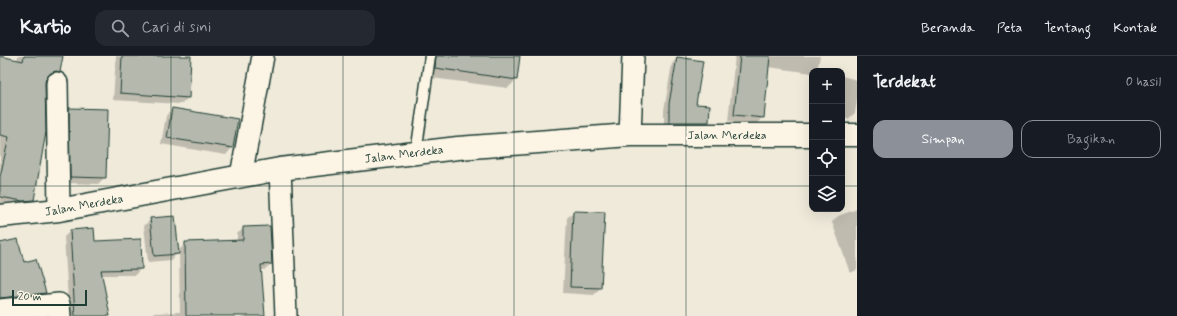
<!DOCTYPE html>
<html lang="id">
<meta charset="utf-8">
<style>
body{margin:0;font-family:Mynerve,sans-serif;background:#242831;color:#f1f3f6}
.controls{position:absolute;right:12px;top:12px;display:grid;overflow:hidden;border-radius:8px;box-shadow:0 4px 16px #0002}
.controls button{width:36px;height:36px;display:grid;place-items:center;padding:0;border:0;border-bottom:1px solid #363941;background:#171b24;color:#f1f3f6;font:20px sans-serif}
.scale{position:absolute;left:12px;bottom:10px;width:75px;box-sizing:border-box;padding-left:4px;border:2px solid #1f3d34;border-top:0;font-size:11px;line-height:14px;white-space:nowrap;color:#1f3d34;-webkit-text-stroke:3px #fcf5e5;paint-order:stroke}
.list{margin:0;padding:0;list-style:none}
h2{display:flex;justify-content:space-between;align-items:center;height:52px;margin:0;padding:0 16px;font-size:17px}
h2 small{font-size:13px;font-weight:400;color:#9ea1a6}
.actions{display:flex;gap:8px;padding:12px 16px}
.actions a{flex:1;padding:9px 0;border:1px solid #8c9099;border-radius:12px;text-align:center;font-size:14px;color:#8c9099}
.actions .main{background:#8c9099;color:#fff}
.icon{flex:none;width:22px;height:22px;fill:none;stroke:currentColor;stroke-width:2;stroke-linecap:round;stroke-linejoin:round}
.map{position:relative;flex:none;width:857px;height:260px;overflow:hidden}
header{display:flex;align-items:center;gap:24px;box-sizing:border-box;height:56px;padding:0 20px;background:#171b24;border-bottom:1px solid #363941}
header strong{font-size:19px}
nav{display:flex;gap:22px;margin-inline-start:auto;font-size:14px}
.search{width:280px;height:36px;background:#242831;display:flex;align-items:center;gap:10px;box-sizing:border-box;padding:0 14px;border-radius:12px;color:#9ea1a6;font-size:15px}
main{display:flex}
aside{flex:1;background:#171b24}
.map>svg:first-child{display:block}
.shadow{fill:#0003}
.building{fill:#b5b9ad;stroke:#1f3d34}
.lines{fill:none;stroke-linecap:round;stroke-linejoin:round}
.lane-casing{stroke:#1f3d34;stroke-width:13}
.street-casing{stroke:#1f3d34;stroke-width:24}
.secondary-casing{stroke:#1f3d34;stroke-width:25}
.lane{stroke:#fcf5e5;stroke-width:10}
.street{stroke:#fcf5e5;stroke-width:21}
.secondary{stroke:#fcf5e5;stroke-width:22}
.grid{fill:none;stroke:#1f3d34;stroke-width:1;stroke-opacity:0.55}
.labels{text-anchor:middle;stroke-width:4;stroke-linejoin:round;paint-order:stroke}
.street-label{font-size:12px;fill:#1f3d34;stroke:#fcf5e5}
</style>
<header>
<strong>Kartio</strong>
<div class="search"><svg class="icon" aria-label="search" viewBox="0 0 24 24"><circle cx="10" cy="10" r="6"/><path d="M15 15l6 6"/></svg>Cari di sini</div>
<nav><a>Beranda</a><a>Peta</a><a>Tentang</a><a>Kontak</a></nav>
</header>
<main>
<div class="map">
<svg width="857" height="260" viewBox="0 0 857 260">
<rect width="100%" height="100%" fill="#efeada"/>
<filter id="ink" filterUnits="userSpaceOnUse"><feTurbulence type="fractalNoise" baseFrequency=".025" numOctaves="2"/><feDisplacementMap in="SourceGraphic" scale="8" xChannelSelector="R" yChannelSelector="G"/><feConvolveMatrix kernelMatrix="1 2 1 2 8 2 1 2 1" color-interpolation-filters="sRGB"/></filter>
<g filter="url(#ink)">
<!-- shadow -->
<g class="shadow">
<path d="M18,0H61L59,15L53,22L49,21L45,22L33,144L26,150L16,151L0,148V1L17,5Z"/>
<path d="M116,0H190L188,42L181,48L113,44Z"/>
<path d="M435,0H519L516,24L508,32L432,22Z"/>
<path d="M735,0H820L818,10L812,15V17L768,11L763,61L756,68L728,65Z"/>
<path d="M677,2L695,49L709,50L708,66L702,72H664V54L672,8Z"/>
<path d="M842,20L857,24V45L855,57L848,63L842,62Z"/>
<path d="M70,53L105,121L98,128L64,127L63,59Z"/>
<path d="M172,53L237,64L232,92L226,99L161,88L166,60Z"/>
<path d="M857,153V214L850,217L832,166L838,160Z"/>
<path d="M573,156L600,232L594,239L563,237L567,162Z"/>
<path d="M151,163L178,195L186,187L237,185V178L244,172L271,208L264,214H260L264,260H151L154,257L180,256L179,196L171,204L148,206L144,170Z"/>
<path d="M93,173L94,186L141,212L135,219H101L108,260H69L64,181L70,175Z"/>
<path d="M0,188L24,207L44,233L37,239L13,246L0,247Z"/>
</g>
<!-- building -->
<g class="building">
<path d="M0,0L23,5L24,0H63L60,16L56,15L51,17L46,22L45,27L46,76L34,144L23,145L0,141V121L9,81L0,79Z"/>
<path d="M122,0H191L189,42L120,37Z"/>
<path d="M436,0H520L517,24L435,12Z"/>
<path d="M740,0H770L764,62L734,59Z"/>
<path d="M677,1L703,5L696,48L710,49L709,66H669V48Z"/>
<path d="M69,52L108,53L106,122L70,121Z"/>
<path d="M172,52L238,63L233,92L167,82Z"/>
<path d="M573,155L605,156L601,232L570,231Z"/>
<path d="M175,160L179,198L154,200L150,162Z"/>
<path d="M270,170L272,208L261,209L265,260H186L185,186L243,184V171Z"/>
<path d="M94,172L95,185L141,183L142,213L101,214L110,260H75L70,174Z"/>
<path d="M18,183L24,206L36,203L46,237L0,242V187Z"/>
</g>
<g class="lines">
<!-- lane casing -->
<g class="lane-casing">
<path id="lane" d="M416,97L430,0"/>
</g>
<!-- street casing -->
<g class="street-casing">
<g id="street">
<path d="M57,27L59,154"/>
<path d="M630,79L633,0"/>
<path d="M280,113L286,260"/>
<path d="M241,120L263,0"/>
<path d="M0,254L59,248L60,260"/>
</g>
</g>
<!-- secondary casing -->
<g class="secondary-casing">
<g id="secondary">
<path d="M842,79H857"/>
<path d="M0,160L59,154L280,113L458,92L630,79H812"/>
</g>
</g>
<!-- lane -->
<use href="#lane" class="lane"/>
<!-- street -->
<use href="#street" class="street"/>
<!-- secondary -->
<use href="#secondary" class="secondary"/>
</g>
</g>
<!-- grid -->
<path class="grid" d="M171,0V260M343,0V260M514,0V260M686,0V260M0,130H812M842,130H857"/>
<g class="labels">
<!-- street labels -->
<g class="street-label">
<text x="727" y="83">Jalan Merdeka</text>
<text transform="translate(404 98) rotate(-7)" y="4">Jalan Merdeka</text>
<text transform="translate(84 149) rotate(-10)" y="4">Jalan Merdeka</text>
</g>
</g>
</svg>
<div class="controls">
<button>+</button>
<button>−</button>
<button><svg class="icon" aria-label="locate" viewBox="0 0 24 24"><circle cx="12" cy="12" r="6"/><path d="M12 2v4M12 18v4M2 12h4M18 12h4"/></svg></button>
<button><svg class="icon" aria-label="layers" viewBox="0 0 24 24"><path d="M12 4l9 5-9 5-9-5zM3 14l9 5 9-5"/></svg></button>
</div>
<div class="scale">20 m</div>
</div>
<aside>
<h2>Terdekat<small>0 hasil</small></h2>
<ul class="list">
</ul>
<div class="actions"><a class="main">Simpan</a><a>Bagikan</a></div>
</aside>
</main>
